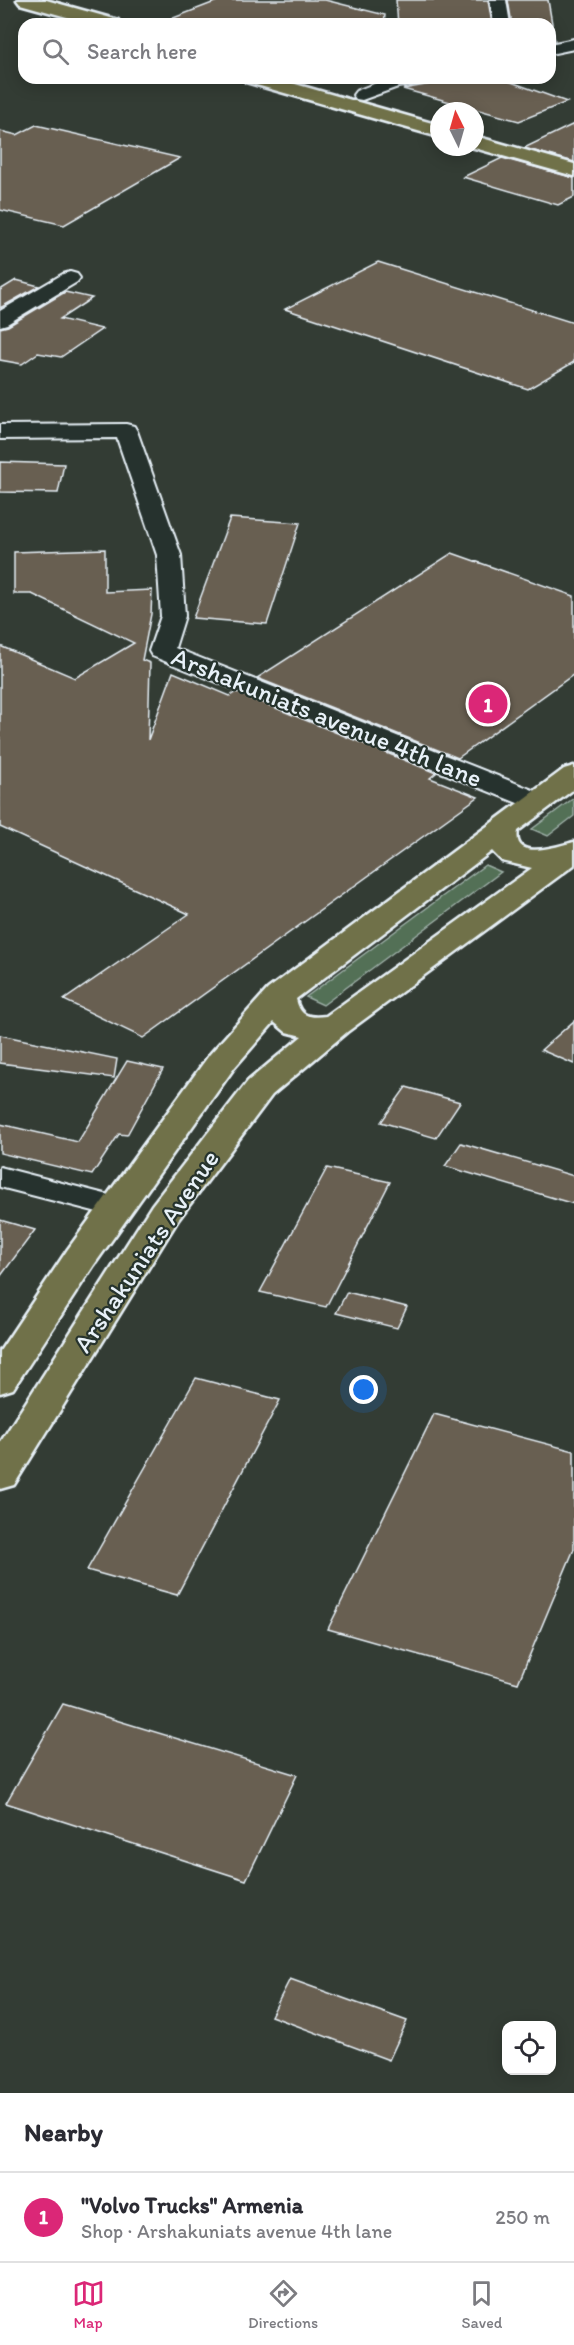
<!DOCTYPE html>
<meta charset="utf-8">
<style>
body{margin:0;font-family:Itim,sans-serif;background:#f2f2f3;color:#2b2b33}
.controls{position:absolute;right:18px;bottom:18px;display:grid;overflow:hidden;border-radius:12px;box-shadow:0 3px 15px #0003}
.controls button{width:54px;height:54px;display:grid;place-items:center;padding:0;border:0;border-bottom:2px solid #e1e1e2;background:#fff;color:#2b2b33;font:30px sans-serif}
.compass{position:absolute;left:430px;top:102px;width:54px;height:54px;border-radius:50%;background:#fff;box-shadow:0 3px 15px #0003;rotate:355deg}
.you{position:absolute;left:364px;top:1390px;width:21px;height:21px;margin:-15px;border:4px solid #fff;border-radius:50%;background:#1a73e8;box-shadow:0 0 0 9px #1a73e833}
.badge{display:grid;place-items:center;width:39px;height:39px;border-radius:50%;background:#db2777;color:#fff;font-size:20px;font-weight:700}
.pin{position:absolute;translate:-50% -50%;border:3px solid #fff;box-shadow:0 2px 6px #0006}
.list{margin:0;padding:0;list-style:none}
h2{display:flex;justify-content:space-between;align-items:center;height:78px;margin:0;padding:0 24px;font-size:26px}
h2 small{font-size:20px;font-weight:400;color:#7c7c81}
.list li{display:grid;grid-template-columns:39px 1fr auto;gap:18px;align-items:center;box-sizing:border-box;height:90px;padding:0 24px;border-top:2px solid #e1e1e2}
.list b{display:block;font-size:22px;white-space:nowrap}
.list p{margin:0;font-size:20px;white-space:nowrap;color:#7c7c81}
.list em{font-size:20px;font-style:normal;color:#7c7c81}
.icon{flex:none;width:33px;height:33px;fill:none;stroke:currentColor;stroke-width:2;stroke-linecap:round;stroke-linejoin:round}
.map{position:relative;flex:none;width:574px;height:2093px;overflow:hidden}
.search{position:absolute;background:#fff;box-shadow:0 3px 15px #0003;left:18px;right:18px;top:18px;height:66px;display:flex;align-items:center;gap:15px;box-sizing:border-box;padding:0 21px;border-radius:18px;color:#7c7c81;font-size:22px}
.sheet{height:168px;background:#fff}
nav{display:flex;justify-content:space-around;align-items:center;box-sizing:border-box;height:84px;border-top:2px solid #e1e1e2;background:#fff;font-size:16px;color:#7c7c81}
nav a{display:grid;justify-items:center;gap:3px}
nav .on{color:#db2777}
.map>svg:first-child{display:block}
.green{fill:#537057;stroke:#9eb0a8;stroke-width:1.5}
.building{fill:#685e51;stroke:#e8f1f8;stroke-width:1.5}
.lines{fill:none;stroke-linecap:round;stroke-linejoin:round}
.minor-casing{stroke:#e8f1f8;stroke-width:4}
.major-casing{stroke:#e8f1f8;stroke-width:5}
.minor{fill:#26332d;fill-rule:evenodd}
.major{fill:#6f714a;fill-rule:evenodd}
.labels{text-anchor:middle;stroke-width:4.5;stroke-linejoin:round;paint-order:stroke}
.street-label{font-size:26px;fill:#e8f1f8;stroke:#26332d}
</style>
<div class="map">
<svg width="574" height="2093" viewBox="0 0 574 2093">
<rect width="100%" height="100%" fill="#333c34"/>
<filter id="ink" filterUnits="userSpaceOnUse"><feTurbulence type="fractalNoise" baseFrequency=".0167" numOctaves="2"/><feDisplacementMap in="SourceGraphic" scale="12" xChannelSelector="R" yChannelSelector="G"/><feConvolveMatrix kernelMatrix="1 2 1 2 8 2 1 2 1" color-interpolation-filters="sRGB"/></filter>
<g filter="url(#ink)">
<!-- green -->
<g class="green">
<path d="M574,798V816L548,836L532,829Z"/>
<path d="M485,865L501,872L323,1005L306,997Z"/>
</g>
<!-- building -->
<g class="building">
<path d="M220,0H325L385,15L384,24H163V22Z"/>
<path d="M396,0H488L492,24H398Z"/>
<path d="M508,0H548L555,41L550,40V24H512Z"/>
<path d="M436,78H500L567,102L519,121L403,89L431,84Z"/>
<path d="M574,124V162L524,148Z"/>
<path d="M36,125L180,158L64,225L0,210V131L17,135Z"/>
<path d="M502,158L574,178V197L558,205L463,177Z"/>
<path d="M378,262L574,323V362L528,389L285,309Z"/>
<path d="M16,280L39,286L0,308V290Z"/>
<path d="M65,292L92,298L60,319L102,329L61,357L38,353L22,364L0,360V328L8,326Z"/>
<path d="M0,462L64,464L58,493L0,492Z"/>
<path d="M230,518L300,523L267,624L193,618Z"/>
<path d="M105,549V592L152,590L151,614L142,660L150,663L148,740L173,672L230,696L236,692L436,773L430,778L478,797L143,1038L64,1000L189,914L0,827V646L75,678L134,643L32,594H14V552Z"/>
<path d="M452,553L574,596V674L458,758L257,678Z"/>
<path d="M574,1021V1064L541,1050Z"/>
<path d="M0,1035L117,1059L114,1078L0,1063Z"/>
<path d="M127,1061L163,1069L127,1135L119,1134L92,1175L0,1153V1124L78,1142Z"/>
<path d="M406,1087L460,1102L436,1138L381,1122Z"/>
<path d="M461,1143L574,1176V1204L445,1166Z"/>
<path d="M327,1168L390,1182L326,1307L260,1292Z"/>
<path d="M0,1220L35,1230L0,1277Z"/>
<path d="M347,1292L407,1307L397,1328L336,1313Z"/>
<path d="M196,1378L280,1400L177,1595L87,1570Z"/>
<path d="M434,1414L574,1451V1549L518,1683L328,1629Z"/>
<path d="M63,1704L297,1775L246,1880L6,1803Z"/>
<path d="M290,1979L407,2021L389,2060L271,2016Z"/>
</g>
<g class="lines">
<!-- minor casing -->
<g class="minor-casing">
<g id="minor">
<path d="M490,0H506L510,24H494Z"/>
<path d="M574,39V49L550,54V44Z"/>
<path d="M389,78H434L431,82L398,87L362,100L356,99L353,95L356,91Z"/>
<path d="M70,272L77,274L80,278L77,282L7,324L0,326V311L63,274Z"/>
<path d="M126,424L134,426L137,431L181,555L185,616L175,648L548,796L552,802L548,808L539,810L530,808L152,656L149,651L161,616L157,555L117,438L0,439V425Z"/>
<path d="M0,1167L128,1200L133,1207L128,1214L117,1217L0,1187Z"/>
</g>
</g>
<!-- major casing -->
<g class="major-casing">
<g id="major">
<path d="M17,0H46L118,20L121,24H92L20,4Z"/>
<path d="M243,78H274L439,125V137L246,82Z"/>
<path d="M475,136L574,164V176L471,147H475Z"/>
<path d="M574,766V789L518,831C512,862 558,846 574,842V865L347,1032L272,1095L178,1220L14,1485L0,1489V1443L152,1205L248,1081L302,1036L286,1032L274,1022L234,1068L94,1265L13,1389L0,1393V1351L68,1249L210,1054L268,989L564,769ZM492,851L502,861L532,868L326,1016C309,1018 300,1017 296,999Z"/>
</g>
</g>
<!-- minor -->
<use href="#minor" class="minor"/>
<!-- major -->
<use href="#major" class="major"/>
</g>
</g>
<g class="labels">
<!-- street labels -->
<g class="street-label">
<text transform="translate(327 717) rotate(22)" y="9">Arshakuniats avenue 4th lane</text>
<text transform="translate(146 1251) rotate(-56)" y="9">Arshakuniats Avenue</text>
</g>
</g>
</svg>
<div class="controls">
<button><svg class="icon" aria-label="locate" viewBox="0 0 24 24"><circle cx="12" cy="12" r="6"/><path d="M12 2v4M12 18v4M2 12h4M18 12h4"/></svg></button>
</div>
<svg class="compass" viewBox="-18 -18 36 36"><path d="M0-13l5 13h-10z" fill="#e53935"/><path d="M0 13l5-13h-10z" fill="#7c7c81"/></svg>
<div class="you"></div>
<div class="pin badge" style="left:488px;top:704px">1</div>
<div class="search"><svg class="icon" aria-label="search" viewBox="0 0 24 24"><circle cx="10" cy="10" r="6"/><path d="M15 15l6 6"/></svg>Search here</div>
</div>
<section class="sheet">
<h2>Nearby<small></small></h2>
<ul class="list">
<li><span class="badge">1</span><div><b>&quot;Volvo Trucks&quot; Armenia</b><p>Shop · Arshakuniats avenue 4th lane</p></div><em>250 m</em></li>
</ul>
</section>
<nav>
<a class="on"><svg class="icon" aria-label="map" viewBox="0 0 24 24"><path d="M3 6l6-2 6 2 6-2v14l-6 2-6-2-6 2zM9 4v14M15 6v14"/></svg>Map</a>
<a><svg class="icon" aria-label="directions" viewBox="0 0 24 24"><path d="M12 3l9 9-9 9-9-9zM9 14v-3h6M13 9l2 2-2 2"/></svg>Directions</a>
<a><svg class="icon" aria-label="saved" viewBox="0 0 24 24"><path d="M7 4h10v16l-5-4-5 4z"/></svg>Saved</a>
</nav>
